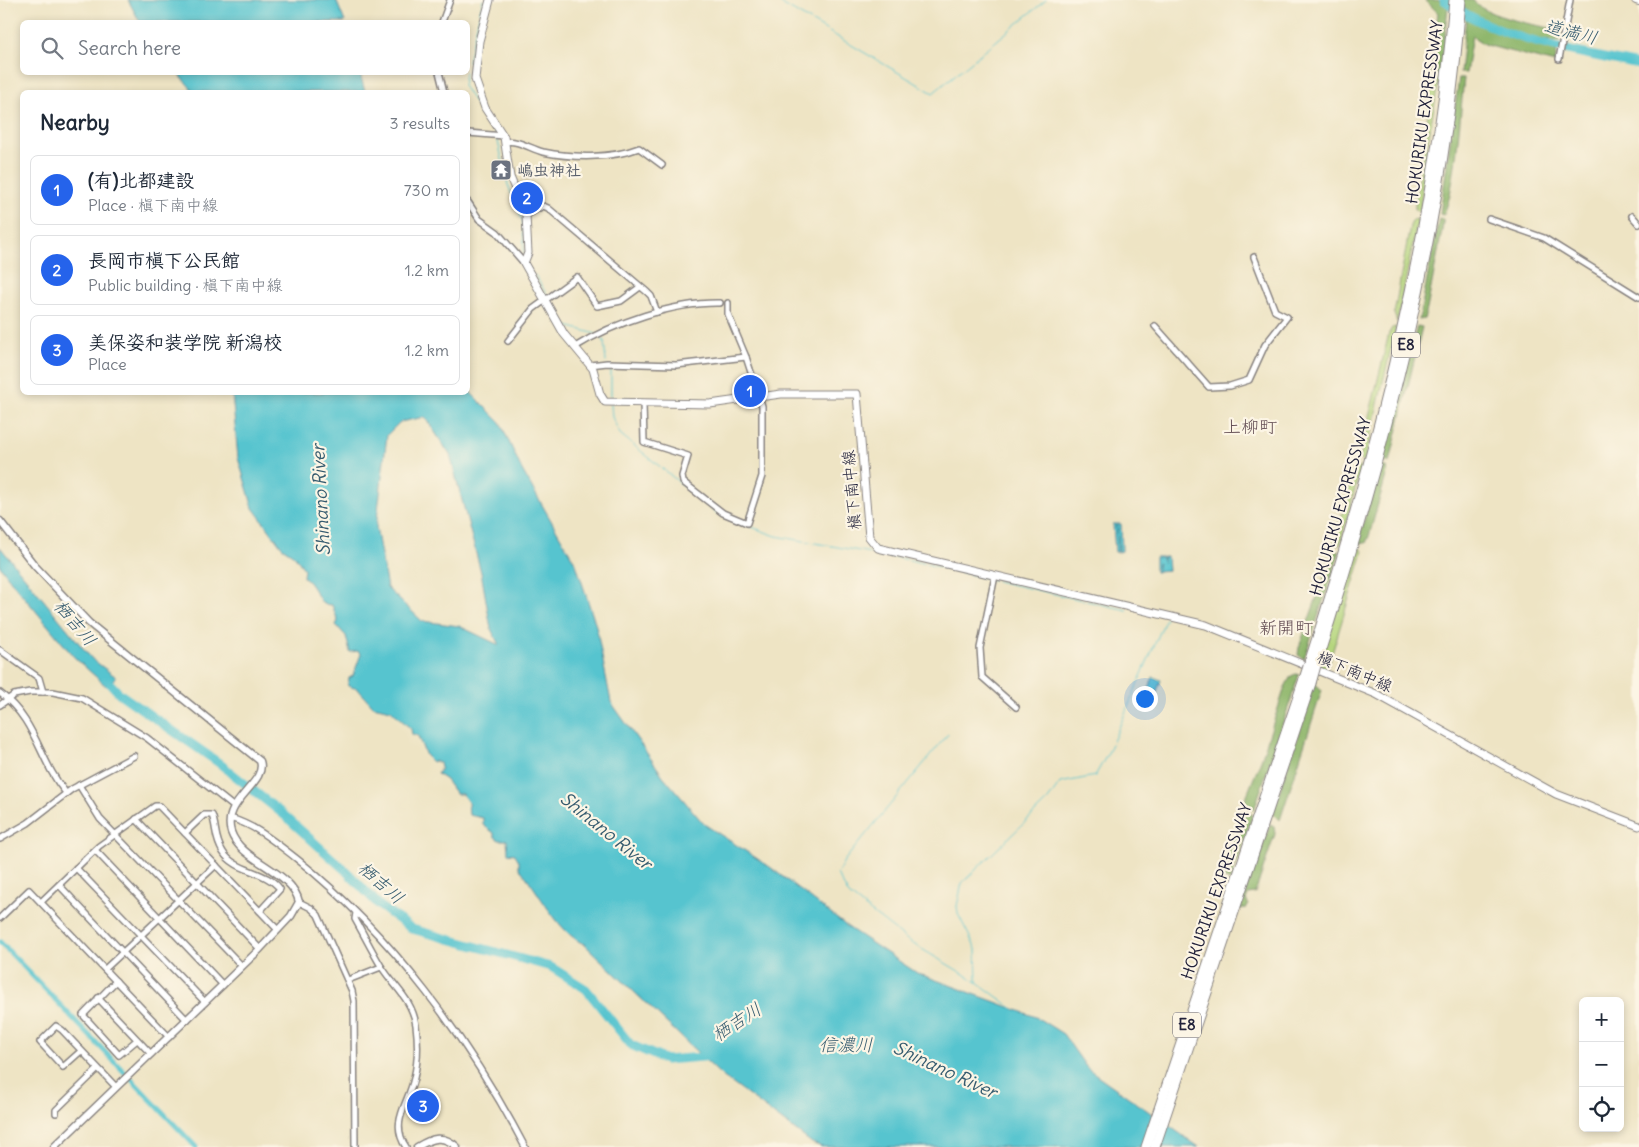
<!DOCTYPE html>
<meta charset="utf-8">
<style>
body{margin:0;font-family:Delius,"Klee One",sans-serif;background:#f2f2f3;color:#1f2937}
.controls{position:absolute;right:15px;bottom:15px;display:grid;overflow:hidden;border-radius:8px;box-shadow:0 2px 8px #0003}
.controls button{width:45px;height:45px;display:grid;place-items:center;padding:0;border:0;border-bottom:1px solid #e0e1e3;background:#fff;color:#1f2937;font:25px sans-serif}
.you{position:absolute;left:1144px;top:698px;width:18px;height:18px;margin:-12px;border:4px solid #fff;border-radius:50%;background:#1a73e8;box-shadow:0 0 0 8px #1a73e833}
.badge{display:grid;place-items:center;width:32px;height:32px;border-radius:50%;background:#2563eb;color:#fff;font-size:16px;font-weight:700}
.pin{position:absolute;translate:-50% -50%;border:2px solid #fff;box-shadow:0 1px 5px #0006}
.list{margin:0;padding:0;list-style:none}
h2{display:flex;justify-content:space-between;align-items:center;height:65px;margin:0;padding:0 20px;font-size:21px}
h2 small{font-size:16px;font-weight:400;color:#747a83}
.list li{display:grid;grid-template-columns:32px 1fr auto;gap:15px;align-items:center;box-sizing:border-box;height:70px;margin:0 10px 10px;padding:0 10px;border:1px solid #e0e1e3;border-radius:8px}
.list b{display:block;font-size:19px;white-space:nowrap}
.list p{margin:0;font-size:16px;white-space:nowrap;color:#747a83}
.list em{font-size:16px;font-style:normal;color:#747a83}
.icon{flex:none;width:28px;height:28px;fill:none;stroke:currentColor;stroke-width:2;stroke-linecap:round;stroke-linejoin:round}
.map{position:relative;flex:none;width:1639px;height:1147px;overflow:hidden}
.search{position:absolute;background:#fff;box-shadow:0 2px 8px #0003;left:20px;top:20px;width:450px;height:55px;display:flex;align-items:center;gap:12px;box-sizing:border-box;padding:0 18px;border-radius:8px;color:#747a83;font-size:19px}
.panel{position:absolute;background:#fff;box-shadow:0 2px 8px #0003;left:20px;top:90px;width:450px;height:305px;border-radius:8px}
.map>svg:first-child{display:block}
.green{fill:#b5d67e;stroke:#6c7c5c}
.forest{fill:#90b76d;stroke:#596c54}
.water{fill:#57c4cf;stroke:#3c7385;fill-rule:evenodd}
.lines{fill:none;stroke-linecap:round;stroke-linejoin:round}
.stream{stroke:#57c4cf;stroke-width:1}
.canal{stroke:#57c4cf;stroke-width:5}
.river{stroke:#57c4cf;stroke-width:9}
.minor-casing{stroke:#888380;stroke-width:8}
.tertiary-casing{stroke:#888380;stroke-width:9}
.secondary-casing{stroke:#888380;stroke-width:9}
.primary-casing{stroke:#888380;stroke-width:10}
.motorway-casing{stroke:#888380;stroke-width:11}
.minor{stroke:#fff;stroke-width:5}
.tertiary{stroke:#fff;stroke-width:6}
.secondary{stroke:#fff;stroke-width:7}
.primary{stroke:#fff;stroke-width:8}
.motorway{stroke:#fff;stroke-width:9}
.motorway-bridge-casing{stroke:#888380;stroke-width:11;stroke-linecap:butt}
.motorway-bridge{stroke:#fff;stroke-width:9}
.labels{text-anchor:middle;stroke-width:4.5;stroke-linejoin:round;paint-order:stroke}
.shield{fill:#fcf5e5;stroke:#63616e;stroke-width:1}
.shield-label{font-size:15px;font-weight:bold;fill:#22223b}
.street-label{font-size:16px;fill:#22223b;stroke:#fcf5e5}
.worship-label{font-size:16px;font-weight:bold;fill:#5b616d;stroke:#fcf5e5;text-anchor:start}
.water-label{font-size:18px;font-style:italic;fill:#355b6f;stroke:#fcf5e5}
.neighbourhood-label{font-size:18px;fill:#624c53;stroke:#fcf5e5}
</style>
<div class="map">
<svg width="1639" height="1147" viewBox="0 0 1639 1147">
<rect width="100%" height="100%" fill="#fcf5e5"/>
<filter id="ink" filterUnits="userSpaceOnUse"><feTurbulence type="fractalNoise" baseFrequency=".02" numOctaves="2"/><feDisplacementMap in="SourceGraphic" scale="10" xChannelSelector="R" yChannelSelector="G"/><feConvolveMatrix kernelMatrix="1 2 1 2 8 2 1 2 1" color-interpolation-filters="sRGB"/></filter>
<filter id="wash" filterUnits="userSpaceOnUse"><feTurbulence type="fractalNoise" baseFrequency=".0096" numOctaves="4" result="noise"/><feDisplacementMap in="SourceGraphic" scale="20" xChannelSelector="R" yChannelSelector="G"/><feGaussianBlur stdDeviation="1.12" result="paint"/><feColorMatrix in="noise" values="0 0 0 0 0 0 0 0 0 0 0 0 0 0 0 0 0 1.4 0 .05"/><feComposite in="paint" operator="in"/></filter>
<g filter="url(#wash)">
<rect width="100%" height="100%" fill="#eee4c4"/>
<!-- green -->
<g class="green">
<path d="M1433,79H1439L1426,153L1420,212L1415,210V206Z"/>
<path d="M1418,219L1397,322L1394,314L1410,226L1413,220Z"/>
<path d="M1396,327L1364,463L1360,459L1363,442L1389,333L1392,328Z"/>
<path d="M1361,467L1340,544L1336,545L1334,544L1354,468Z"/>
<path d="M1356,548H1361L1363,552L1329,663L1326,667L1319,665Z"/>
</g>
<!-- forest -->
<g class="forest">
<path d="M1425,0H1440L1448,6L1441,73L1439,74L1429,72L1438,13Z"/>
<path d="M1463,0H1473C1481,16 1543,27 1562,30L1559,41C1526,41 1488,29 1463,6Z"/>
<path d="M1466,18L1499,33L1557,49L1555,63L1486,45L1476,40L1472,35L1466,73H1460Z"/>
<path d="M1459,78H1464C1461,105 1455,197 1443,215L1440,214Z"/>
<path d="M1439,219H1443V225L1427,309L1424,319L1419,320Z"/>
<path d="M1417,326L1422,327L1390,462H1383Z"/>
<path d="M1381,466L1386,467L1387,472L1369,536L1366,543H1357Z"/>
<path d="M1340,551L1304,659L1298,655L1299,647L1332,555L1333,552Z"/>
<path d="M1296,674L1299,675L1254,810L1243,805L1261,760L1285,687L1291,676Z"/>
<path d="M1314,683L1322,690L1280,820L1273,813Z"/>
<path d="M1245,811L1253,815L1230,881L1222,877V873L1241,814Z"/>
<path d="M1270,825L1274,827L1275,834L1255,893L1248,894L1246,900L1249,905L1246,908L1239,909Z"/>
</g>
<!-- water -->
<g class="water">
<path d="M128,0H336L345,22H140Z"/>
<path d="M178,73H360L365,92H194Z"/>
<path d="M468,390L500,422L522,470L576,564L596,626L611,702L663,776L704,824L770,867L849,928L917,973L1036,1017L1063,1034L1087,1068L1199,1147H822L812,1143L721,1075L584,944C557,932 538,889 519,868V861L515,854L508,853L507,840H499L494,836V833L483,825V818L469,815L468,802L462,794H456L446,780L437,774L441,768L440,763L434,761L432,762L426,756L418,736L412,734L411,729L391,710L373,706L358,689L348,686L349,678L353,676L361,654L358,651L350,652L346,636L336,625L338,621L332,605L323,604C315,594 313,584 303,577L304,569L294,555L282,547L253,508L238,458L232,393L468,392ZM425,417L450,455L481,572L491,629L499,645L459,626L422,621L387,588L376,527L387,435L400,422Z"/>
<path d="M1113,524H1121L1122,551L1119,552L1117,525L1118,552H1115Z"/>
<path d="M0,547L92,659L116,677L106,686L74,657L15,586L0,566Z"/>
<path d="M1155,557H1162L1163,563V557H1167L1168,571L1158,572V563L1157,572H1155Z"/>
<path d="M1153,677L1161,680L1152,707L1144,704Z"/>
</g>
<g class="lines">
<!-- stream -->
<g class="stream">
<path d="M775,0L933,93L1046,0"/>
<path d="M468,62L483,0"/>
<path d="M465,72L463,86L496,134"/>
<path d="M497,137L508,185L523,222L524,254"/>
<path d="M535,275L547,295"/>
<path d="M549,299L567,326L596,334"/>
<path d="M600,335L604,341L606,362"/>
<path d="M607,366L611,371V400"/>
<path d="M611,404L612,417L620,434L718,514"/>
<path d="M722,516L776,536L910,560L993,580"/>
<path d="M997,581L1127,610"/>
<path d="M948,734L844,861L837,874L849,895L910,942L977,982"/>
<path d="M1015,1010L977,982L976,949L958,914L957,906L962,883L1048,800L1060,783L1095,776L1108,753L1166,618"/>
</g>
<!-- canal -->
<path class="canal" d="M0,942L196,1147"/>
<!-- river -->
<g class="river">
<path d="M1444,0C1501,41 1572,51 1639,65"/>
<path d="M101,674L120,694L219,763L284,815L346,871L380,906L412,929L551,967L586,989L631,1045L666,1060L714,1056"/>
</g>
</g>
</g>
<g filter="url(#ink)">
<g class="lines">
<!-- minor casing -->
<g class="minor-casing">
<g id="minor">
<path d="M442,22L450,0"/>
<path d="M1559,59L1570,0"/>
<path d="M439,72L444,92"/>
<path d="M468,133L504,136"/>
<path d="M505,142C517,139 531,149 543,152C572,158 611,159 639,148L662,165"/>
<path d="M468,202L479,219L497,232L524,263"/>
<path d="M526,215L543,206L548,208L647,292L651,296L657,312"/>
<path d="M1632,216L1639,224"/>
<path d="M1489,219L1544,238L1639,297"/>
<path d="M1155,326L1209,387L1230,386L1249,380L1265,345L1287,317L1275,311L1254,257"/>
<path d="M508,341L533,309L577,277L597,306L621,301L640,287"/>
<path d="M575,347C613,323 674,302 720,303"/>
<path d="M590,365L607,363L676,365L746,357"/>
<path d="M643,403L644,442L688,456L682,476L683,482L723,513L747,523L762,476V406L746,357L728,314V303"/>
<path d="M995,576L980,648L982,677L1016,707"/>
<path d="M0,650L39,678L43,692"/>
<path d="M0,693C37,721 39,761 66,793"/>
<path d="M0,705L14,695L30,692H53L82,698L147,738L234,807"/>
<path d="M79,785L100,819L242,966"/>
<path d="M230,818C257,826 275,842 297,859C392,935 469,1040 525,1147"/>
<path d="M136,819L260,949"/>
<path d="M185,833L204,815H212C217,828 214,838 223,852C235,872 266,870 280,889L260,911"/>
<path d="M0,839L28,823L72,789L134,756"/>
<path d="M95,850L223,985"/>
<path d="M76,868L205,1002"/>
<path d="M59,885L187,1020"/>
<path d="M41,902L99,846L155,806H159L278,930"/>
<path d="M299,902L311,908L318,915L352,991L354,1001L355,1147"/>
<path d="M356,913L355,919C364,935 372,951 381,966C394,987 412,999 416,1025C418,1041 418,1062 414,1078C409,1103 389,1122 406,1147"/>
<path d="M0,918L29,890L169,1037"/>
<path d="M105,969L216,865"/>
<path d="M348,980L381,967"/>
<path d="M116,981L83,1015L119,1055L137,1040"/>
<path d="M98,998L151,1054"/>
<path d="M81,1051L63,1067L40,1042L56,1026L62,1030L116,1087"/>
<path d="M56,1113V1110L98,1069"/>
</g>
</g>
<!-- tertiary casing -->
<g class="tertiary-casing">
<g id="tertiary">
<path d="M0,521L35,566L89,623L260,761C268,783 221,801 231,832C241,862 292,870 299,902L291,916L260,949L54,1147"/>
<path d="M417,1147C432,1138 443,1134 457,1147"/>
</g>
</g>
<!-- secondary casing -->
<g class="secondary-casing">
<path id="secondary" d="M490,0L479,41L475,79L485,108L504,137L510,177L526,215L528,253L524,263L564,334L593,369L600,394L605,402L710,404L781,394H857L869,537L878,548L1206,625L1376,694L1556,794L1639,826"/>
</g>
<!-- primary casing -->
<g class="primary-casing">
<path id="primary" d="M1636,0L1639,1"/>
</g>
<!-- motorway casing -->
<g class="motorway-casing">
<g id="motorway">
<path d="M1310,660C1379,445 1435,225 1454,0"/>
<path d="M1317,662C1386,447 1444,226 1461,0"/>
<path d="M1146,1147L1304,679"/>
<path d="M1155,1147L1311,683"/>
</g>
</g>
<!-- minor -->
<use href="#minor" class="minor"/>
<!-- tertiary -->
<use href="#tertiary" class="tertiary"/>
<!-- secondary -->
<use href="#secondary" class="secondary"/>
<!-- primary -->
<use href="#primary" class="primary"/>
<!-- motorway -->
<use href="#motorway" class="motorway"/>
<!-- motorway-bridge casing -->
<g class="motorway-bridge-casing">
<g id="motorway-bridge">
<path d="M1304,679L1310,660"/>
<path d="M1311,683L1317,662"/>
</g>
</g>
<!-- motorway-bridge -->
<use href="#motorway-bridge" class="motorway-bridge"/>
</g>
</g>
<!-- icons -->
<defs>
<g id="temple-square" transform="scale(1.125)"><rect x="-9" y="-9" width="18" height="18" rx="4" fill="#6b7280" stroke="#fcf5e5"/><path d="M0-6L5-2H3V0L6.5 2.5H4V6H1.5V3h-3V6H-4V2.5H-6.5L-3 0V-2H-5Z" fill="#fff"/></g>
</defs>
<g fill-rule="evenodd">
<use href="#temple-square" x="501" y="170"/>
</g>
<g class="labels">
<!-- shield labels -->
<g class="shield">
<rect x="1392" y="332.5" width="28" height="25" rx="4"/>
<rect x="1173" y="1012.5" width="28" height="25" rx="4"/>
</g>
<g class="shield-label">
<text x="1406" y="350">E8</text>
<text x="1187" y="1030">E8</text>
</g>
<!-- street labels -->
<g class="street-label">
<text transform="translate(1424 112) rotate(-82)" y="6">HOKURIKU EXPRESSWAY</text>
<text transform="translate(851 490) rotate(-95)" y="6">槇下南中線</text>
<text transform="translate(1340 506) rotate(-74)" y="6">HOKURIKU EXPRESSWAY</text>
<text transform="translate(1355 671) rotate(23)" y="6">槇下南中線</text>
<text transform="translate(1216 891) rotate(-71)" y="6">HOKURIKU EXPRESSWAY</text>
</g>
<!-- worship labels -->
<g class="worship-label">
<text x="517" y="176">嶋虫神社</text>
</g>
<!-- water labels -->
<g class="water-label">
<text transform="translate(1571 32) rotate(14)" y="6">道満川</text>
<text transform="translate(321 500) rotate(-93)" y="6">Shinano River</text>
<text transform="translate(75 623) rotate(50)" y="6">栖吉川</text>
<text transform="translate(606 831) rotate(39)" y="6">Shinano River</text>
<text transform="translate(381 883) rotate(41)" y="6">栖吉川</text>
<text transform="translate(737 1022) rotate(-33)" y="6">栖吉川</text>
<text x="846" y="1051">信濃川</text>
<text transform="translate(945 1070) rotate(25)" y="6">Shinano River</text>
</g>
<!-- neighbourhood labels -->
<g class="neighbourhood-label">
<text x="1250" y="433">上柳町</text>
<text x="1286" y="634">新開町</text>
</g>
</g>
</svg>
<div class="controls">
<button>+</button>
<button>−</button>
<button><svg class="icon" aria-label="locate" viewBox="0 0 24 24"><circle cx="12" cy="12" r="6"/><path d="M12 2v4M12 18v4M2 12h4M18 12h4"/></svg></button>
</div>
<div class="you"></div>
<div class="pin badge" style="left:750px;top:391px">1</div>
<div class="pin badge" style="left:527px;top:198px">2</div>
<div class="pin badge" style="left:423px;top:1106px">3</div>
<div class="search"><svg class="icon" aria-label="search" viewBox="0 0 24 24"><circle cx="10" cy="10" r="6"/><path d="M15 15l6 6"/></svg>Search here</div>
<section class="panel">
<h2>Nearby<small>3 results</small></h2>
<ul class="list">
<li><span class="badge">1</span><div><b>(有)北都建設</b><p>Place · 槇下南中線</p></div><em>730 m</em></li>
<li><span class="badge">2</span><div><b>長岡市槇下公民館</b><p>Public building · 槇下南中線</p></div><em>1.2 km</em></li>
<li><span class="badge">3</span><div><b>美保姿和装学院 新潟校</b><p>Place</p></div><em>1.2 km</em></li>
</ul>
</section>
</div>
